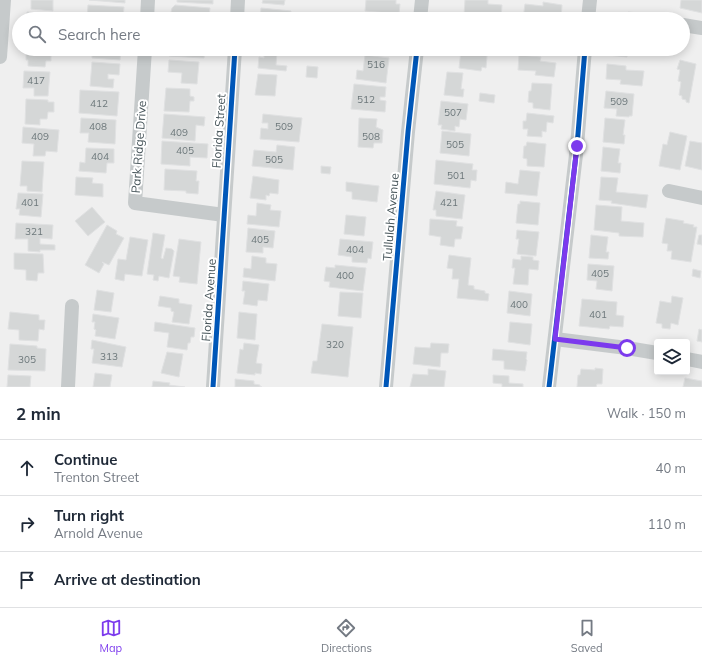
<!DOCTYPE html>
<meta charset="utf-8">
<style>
body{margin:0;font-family:Mulish,sans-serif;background:#f6f6f7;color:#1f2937}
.controls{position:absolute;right:12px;bottom:12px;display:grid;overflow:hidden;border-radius:4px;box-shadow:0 2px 10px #0003}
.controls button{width:36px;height:36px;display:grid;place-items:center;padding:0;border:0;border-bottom:1px solid #e0e1e3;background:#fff;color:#1f2937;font:20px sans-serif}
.stop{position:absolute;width:12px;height:12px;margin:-9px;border:3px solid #7c3aed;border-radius:50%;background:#fff}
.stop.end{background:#7c3aed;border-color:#fff;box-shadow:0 1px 4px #0008}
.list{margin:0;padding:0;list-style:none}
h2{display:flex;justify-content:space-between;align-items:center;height:52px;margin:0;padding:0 16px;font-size:17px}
h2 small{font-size:13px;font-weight:400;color:#747a83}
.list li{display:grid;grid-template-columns:26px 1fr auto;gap:12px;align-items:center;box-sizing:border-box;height:56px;padding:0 16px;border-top:1px solid #e0e1e3}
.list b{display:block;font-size:15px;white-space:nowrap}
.list p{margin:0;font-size:13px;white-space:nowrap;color:#747a83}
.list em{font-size:13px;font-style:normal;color:#747a83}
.icon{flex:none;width:22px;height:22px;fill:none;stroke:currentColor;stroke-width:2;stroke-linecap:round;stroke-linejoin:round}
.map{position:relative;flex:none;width:702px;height:387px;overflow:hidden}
.search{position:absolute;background:#fff;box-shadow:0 2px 10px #0003;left:12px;right:12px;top:12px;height:44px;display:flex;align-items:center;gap:10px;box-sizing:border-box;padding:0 14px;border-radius:22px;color:#747a83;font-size:15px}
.sheet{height:220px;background:#fff}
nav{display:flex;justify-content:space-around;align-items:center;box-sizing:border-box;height:56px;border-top:1px solid #e0e1e3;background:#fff;font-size:11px;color:#747a83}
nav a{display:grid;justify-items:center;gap:2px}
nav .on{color:#7c3aed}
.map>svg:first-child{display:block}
.building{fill:#d5d7d7;stroke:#e0e1e2}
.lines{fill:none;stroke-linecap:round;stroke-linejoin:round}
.minor{stroke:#c6cacb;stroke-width:14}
.cycleway-casing{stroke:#fff;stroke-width:8}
.cycleway{stroke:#0057b8;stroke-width:5}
.route{stroke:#7c3aed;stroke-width:5}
.labels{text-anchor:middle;stroke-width:4;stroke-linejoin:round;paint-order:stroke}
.number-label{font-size:10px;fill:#6c777a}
.street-label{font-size:12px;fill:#47555a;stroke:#fff}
</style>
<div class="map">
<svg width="702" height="387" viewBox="0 0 702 387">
<rect width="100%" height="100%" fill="#efefef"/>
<!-- building -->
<g class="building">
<path d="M31,0H53V11L31,9Z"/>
<path d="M89,0H125V3Z"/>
<path d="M177,0H213V4L177,2Z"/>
<path d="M263,0H285L284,5L262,3Z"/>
<path d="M366,0H396V4H400L399,14L365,11Z"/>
<path d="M465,0H488V4L502,5L501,18L464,15Z"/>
<path d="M681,0H702V13L680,8Z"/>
<path d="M543,2L562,5L561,19L545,18V19H523L525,4L543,6Z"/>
<path d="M88,5L124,7L123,19H87Z"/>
<path d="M175,5L210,8L209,17L204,16V19H171V17H176V15H174L171,12L172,8Z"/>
<path d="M261,8L291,11L290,19H260Z"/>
<path d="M27,12L56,14L55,19H26Z"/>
<path d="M628,12L650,14L649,19H612V14L628,15Z"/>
<path d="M26,49H51V61H46L45,67L28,66V60H26Z"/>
<path d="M92,49H121L120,60L92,58Z"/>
<path d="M170,49H205L204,58L169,56Z"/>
<path d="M265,49H289L288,52L277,51L276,65L287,66L286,71L258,68L259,57L264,58V55H267V53L264,52Z"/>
<path d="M609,49H646L645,55L627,54V57L608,55Z"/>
<path d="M461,51L483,53V55L487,56L486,68L482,67L481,71L459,68Z"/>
<path d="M365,55L389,58L386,83L356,79L357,70L363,71Z"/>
<path d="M519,55L541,57L540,61L556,63L554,77L535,75L536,71L518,70Z"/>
<path d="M169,60L199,62L197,84L181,83L182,73L168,72Z"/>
<path d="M680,60L696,64L689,103L686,102V100L682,99V96L679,95L681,82L678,81L680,70L677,69Z"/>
<path d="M92,62L120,64L119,75L108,74V79H114L113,88L90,86Z"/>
<path d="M607,64L626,66V70L644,71L642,86L620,84L621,80L606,79Z"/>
<path d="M307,66L318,67L317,78L306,77Z"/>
<path d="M24,71L50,72L48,96H34V88H23Z"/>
<path d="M447,72L463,73L461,89H464L463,97L444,95Z"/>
<path d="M258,74L277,75L275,96L255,95Z"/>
<path d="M532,83L552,84L550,110L533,108V103L528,102L529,91H531Z"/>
<path d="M354,84L386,87L385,97H380V100L386,101L385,112L351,109Z"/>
<path d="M166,88L190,89V96L194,97V101H190L189,112L164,111Z"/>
<path d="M80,90L119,92L117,116L79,113Z"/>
<path d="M606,91L634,94L632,116H629V117L616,116L617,109L604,108Z"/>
<path d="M480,93L495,95L494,103L479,101Z"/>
<path d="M26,99L48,100V102H54V112H48L47,119H40V125L25,124Z"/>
<path d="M441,101L468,104L466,120L460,119L459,127L455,126V131L441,129L442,125H438Z"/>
<path d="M527,113L554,116L553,123L547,122L546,132L542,131V137L527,136L528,129H523V121H526Z"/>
<path d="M164,114L205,117L204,126L196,125L195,141L162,138Z"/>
<path d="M263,114L302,118L299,142L260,139L261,128L268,129V123H262Z"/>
<path d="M81,118L116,120L115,144L88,142L89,133H80Z"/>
<path d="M359,118L377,119L376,127L383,130L382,143H374L373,148L358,147Z"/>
<path d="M605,118L625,120L623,135H625L624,144L603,142Z"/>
<path d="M23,127L59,130L57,152L46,151L45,156H33L34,144L22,143Z"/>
<path d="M442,131L471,134L469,156L440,153Z"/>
<path d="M670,132L687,136L680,170L659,166L663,144L667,145Z"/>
<path d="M162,141L208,144L207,158L190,157V166L161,164Z"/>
<path d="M690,141L702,143V170L685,166Z"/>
<path d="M527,142L546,144L544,167L527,166V159L523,158L524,146H526Z"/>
<path d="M277,145L295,147L293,170L252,166L254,150L276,152Z"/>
<path d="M603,147L620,149L618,163H621L620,173L601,171Z"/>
<path d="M86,148L114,149V163H107L106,173L79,171L80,162L85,163Z"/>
<path d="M436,160L473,164L472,170H477L476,181L471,180L470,188L434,184Z"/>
<path d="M22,161L44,162L42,192L27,191V186H20Z"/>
<path d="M321,166L331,167L330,174L321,173Z"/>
<path d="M165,169L197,171L196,181H199L198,194L186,193V191L164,190Z"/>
<path d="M520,170L540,172L537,196L505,193L506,182L518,184Z"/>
<path d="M253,176L279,180L278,194L270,193L269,196L266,195V200L250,198Z"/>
<path d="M76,177L93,178L92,183L103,184V197L75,195Z"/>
<path d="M601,177L618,178L616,192L648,195L646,208L611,203L612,201L599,200Z"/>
<path d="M346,182L379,186L377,202L352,199V192L346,191Z"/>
<path d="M436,191L465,195L462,219L436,216V210H433Z"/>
<path d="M18,193L43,194L41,217L19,215L20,209H16Z"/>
<path d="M520,201L540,203L538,225L516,223L518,204H520Z"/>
<path d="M257,203L271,205L270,210L281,211L279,227L247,224L248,215L256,216Z"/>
<path d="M596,205L622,207L621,221L644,223L643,237L619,236V233L594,230Z"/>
<path d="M92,207L105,222L88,236L75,221Z"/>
<path d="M346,215L366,217L364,236L344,234Z"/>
<path d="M666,218L684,221L683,223L694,225L693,227H697L691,262L671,259L672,251H667L668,244L662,243Z"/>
<path d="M430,219L457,221L456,226L463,227L461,239H455L454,247L440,245L441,237L429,235Z"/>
<path d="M16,223L53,225L52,239L40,238V244L55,245V250H40V252L28,251V239H15Z"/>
<path d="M107,225L117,231L116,234L124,238L109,265L102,262L104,264L99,273L85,265Z"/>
<path d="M248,228L275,231L273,248L263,247V253L246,252Z"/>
<path d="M517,230L539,232L536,256L517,254L519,239H516Z"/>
<path d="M153,233L165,235L161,258L163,259L166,248L172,249L174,251L169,278L159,276L158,281L153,280L154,275L147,274Z"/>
<path d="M591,235L608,237L606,252H609L608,259L589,258Z"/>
<path d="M699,235H702V245L697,244Z"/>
<path d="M130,237L148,240L142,276L125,274L124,281L115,279L118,259L126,260Z"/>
<path d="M179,239L201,242L197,284L179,282L180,277L173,276Z"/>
<path d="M340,239L373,242L371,259L368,258L367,263L352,262V257L338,255Z"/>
<path d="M14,253L43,254L44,273H38L37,281L26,280V270L14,269Z"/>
<path d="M449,255L471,258L468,285L474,286V289L485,291V293L489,294L488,301L457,298L459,279H452L453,269L447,268Z"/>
<path d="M252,256L266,258V263L277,264L275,281L243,277L244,268L251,269Z"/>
<path d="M521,256L533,257V260L539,261L538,270L529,269L528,285L513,284L515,268H512L513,259L521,260Z"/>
<path d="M588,264L614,266L612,291L596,289L597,281L587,280Z"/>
<path d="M335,265L366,268L363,291L329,287L330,282L324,281L326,267L335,268Z"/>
<path d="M693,269L701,271L700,278L692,276Z"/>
<path d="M243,281L269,284L267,301L258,300L257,306L243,304L245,291H242Z"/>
<path d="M97,290L114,293L111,312L94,310Z"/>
<path d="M509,291L532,294L530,316L507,313Z"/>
<path d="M340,292L363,293L361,318L338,316Z"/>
<path d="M160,296L179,299V303L192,305L189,324L172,322L174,312L171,311V308L158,306Z"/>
<path d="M672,296L683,298L678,325L671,323L670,329L662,328V324L656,323L660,301L671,303Z"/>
<path d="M582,299L617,302L616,315L624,316L623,327L610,326L609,329L579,326Z"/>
<path d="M10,312L39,315V320H45L44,330L39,329L38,341L19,340V330L8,329Z"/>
<path d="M239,312L257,314L255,340L237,338Z"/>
<path d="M93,314L119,318L115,339L95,336L96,330L94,329L95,322H92Z"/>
<path d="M155,322L195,328L194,337H191L190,343H188L187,350L167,347L169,333L154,331Z"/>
<path d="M510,322L532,324L530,345L508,342Z"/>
<path d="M322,324L353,327L348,377L311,373L313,361H317Z"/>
<path d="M699,329L702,330V342L697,341Z"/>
<path d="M92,340L126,347L122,367L92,363L94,349H91Z"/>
<path d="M244,343L259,345L256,363L262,364L261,374L255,373V375L237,373L240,349L243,350Z"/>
<path d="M431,343L449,344L448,353H441L440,367L413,364L415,347L430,348Z"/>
<path d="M10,344L37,346V348L46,349L45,371L8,370Z"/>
<path d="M493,349L527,352L526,359L527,360L525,371L504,369V361L492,360Z"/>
<path d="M167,352L183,354L179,377L161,373Z"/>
<path d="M595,368L603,369L602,384H597L596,387H577L578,375H580L581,369L595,370Z"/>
<path d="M428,369L446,371L444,387H410L413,374L428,375Z"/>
<path d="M95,373L112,375L110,387H93Z"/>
<path d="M8,375L31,376L30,387H7Z"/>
<path d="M493,375L509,376V383L523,384V387H502V384L493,383Z"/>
<path d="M685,378L702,381V387H683Z"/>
<path d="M235,379L254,381V384L260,385V387H262H235Z"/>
<path d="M153,381L170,383L169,385L185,387H152Z"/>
</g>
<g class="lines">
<!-- minor -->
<g class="minor">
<path d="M147,19L148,0"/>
<path d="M237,19L238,0"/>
<path d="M420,19L422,0"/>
<path d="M588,19L590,0"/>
<path d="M683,25L702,28"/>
<path d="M145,49L135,203L224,215"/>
<path d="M0,57L4,0"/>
<path d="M669,191L702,198"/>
<path d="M555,339L627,348L657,353"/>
<path d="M687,359L702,362"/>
<path d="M68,387L72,306"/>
<path d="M213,387L235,49"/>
<path d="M386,387L408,132L417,49"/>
<path d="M549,387L577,146L585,49"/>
</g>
<!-- cycleway casing -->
<g class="cycleway-casing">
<g id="cycleway">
<path d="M213,387L235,49"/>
<path d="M386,387L408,132L417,49"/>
<path d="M549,387L577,146L585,49"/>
</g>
</g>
<!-- cycleway -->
<use href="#cycleway" class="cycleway"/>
</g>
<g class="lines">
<!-- route -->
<path class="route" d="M577,146L555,339L627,348"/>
</g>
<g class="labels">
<!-- number labels -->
<g class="number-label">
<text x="376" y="68">516</text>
<text x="36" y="84">417</text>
<text x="366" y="103">512</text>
<text x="619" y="105">509</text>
<text x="99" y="107">412</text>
<text x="453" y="116">507</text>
<text x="98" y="130">408</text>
<text x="284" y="130">509</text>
<text x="179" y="136">409</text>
<text x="40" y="140">409</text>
<text x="371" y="140">508</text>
<text x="455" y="148">505</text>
<text x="185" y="154">405</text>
<text x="100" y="160">404</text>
<text x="274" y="163">505</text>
<text x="456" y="179">501</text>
<text x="30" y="206">401</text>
<text x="449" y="206">421</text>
<text x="34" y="235">321</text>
<text x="260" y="243">405</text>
<text x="355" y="253">404</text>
<text x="600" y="277">405</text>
<text x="345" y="279">400</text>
<text x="519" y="308">400</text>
<text x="598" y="318">401</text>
<text x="335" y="348">320</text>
<text x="109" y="360">313</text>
<text x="27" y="363">305</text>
</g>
<!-- street labels -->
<g class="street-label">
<text transform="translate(219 131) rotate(-86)" y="4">Florida Street</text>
<text transform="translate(139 147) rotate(-86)" y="4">Park Ridge Drive</text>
<text transform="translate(391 217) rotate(-85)" y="4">Tullulah Avenue</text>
<text transform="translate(209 300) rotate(-86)" y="4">Florida Avenue</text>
</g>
</g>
</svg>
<div class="controls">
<button><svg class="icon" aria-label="layers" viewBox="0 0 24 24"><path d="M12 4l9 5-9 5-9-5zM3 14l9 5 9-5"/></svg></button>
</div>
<div class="stop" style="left:627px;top:348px"></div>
<div class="stop end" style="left:577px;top:146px"></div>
<div class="search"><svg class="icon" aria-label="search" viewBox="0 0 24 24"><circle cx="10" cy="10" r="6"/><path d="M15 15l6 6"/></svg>Search here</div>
</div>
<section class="sheet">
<h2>2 min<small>Walk · 150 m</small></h2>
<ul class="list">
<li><svg class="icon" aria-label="ahead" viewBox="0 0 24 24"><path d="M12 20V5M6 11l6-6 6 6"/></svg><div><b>Continue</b><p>Trenton Street</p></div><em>40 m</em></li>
<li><svg class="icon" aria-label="right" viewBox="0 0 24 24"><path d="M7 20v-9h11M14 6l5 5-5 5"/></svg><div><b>Turn right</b><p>Arnold Avenue</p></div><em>110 m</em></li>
<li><svg class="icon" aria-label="arrive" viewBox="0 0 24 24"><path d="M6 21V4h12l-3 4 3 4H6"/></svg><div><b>Arrive at destination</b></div></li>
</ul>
</section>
<nav>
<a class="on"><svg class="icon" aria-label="map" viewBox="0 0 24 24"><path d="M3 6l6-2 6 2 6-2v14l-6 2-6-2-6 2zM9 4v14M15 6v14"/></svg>Map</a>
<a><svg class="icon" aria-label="directions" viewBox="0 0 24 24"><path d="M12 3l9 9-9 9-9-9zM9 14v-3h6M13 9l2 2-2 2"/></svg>Directions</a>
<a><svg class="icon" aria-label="saved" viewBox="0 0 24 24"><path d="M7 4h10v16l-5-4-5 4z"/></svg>Saved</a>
</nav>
